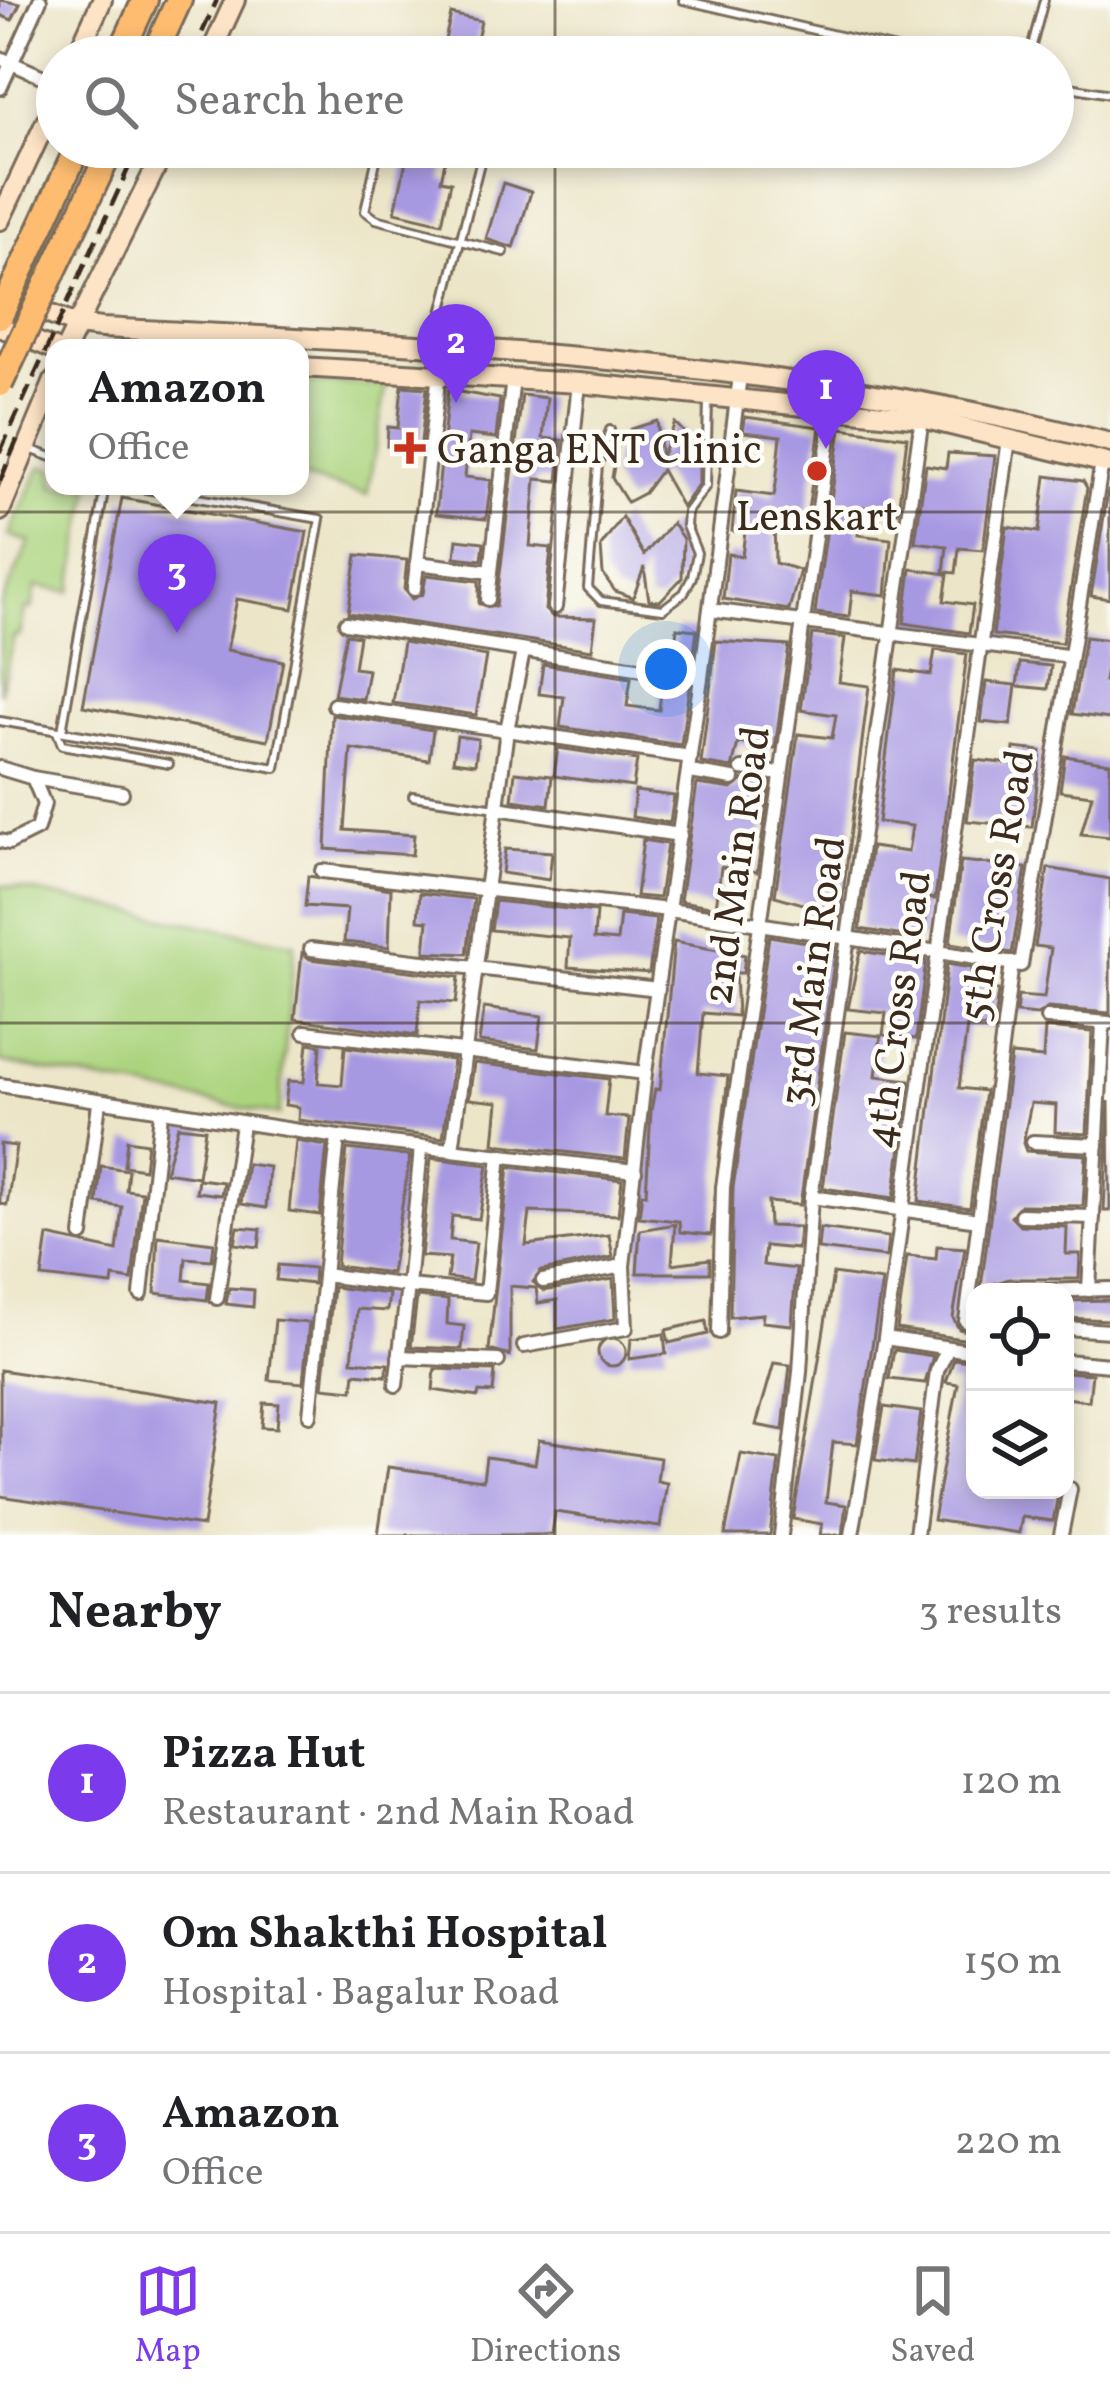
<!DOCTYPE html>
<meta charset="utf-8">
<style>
body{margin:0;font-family:Vollkorn,serif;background:#f2f2f2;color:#202124}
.controls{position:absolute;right:36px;bottom:36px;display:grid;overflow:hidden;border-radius:24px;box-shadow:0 6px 18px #0003}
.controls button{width:108px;height:108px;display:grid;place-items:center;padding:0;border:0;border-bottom:3px solid #e0e0e0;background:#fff;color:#202124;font:60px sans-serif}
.you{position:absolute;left:666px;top:669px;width:42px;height:42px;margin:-30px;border:9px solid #fff;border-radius:50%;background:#1a73e8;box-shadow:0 0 0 18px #1a73e833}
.badge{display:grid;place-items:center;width:78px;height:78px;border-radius:50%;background:#7c3aed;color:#fff;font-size:39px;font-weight:700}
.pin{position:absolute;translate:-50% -99px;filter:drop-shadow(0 3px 6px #0008)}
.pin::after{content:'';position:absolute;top:63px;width:42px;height:36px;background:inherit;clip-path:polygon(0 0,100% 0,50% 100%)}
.popup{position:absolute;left:45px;top:339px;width:264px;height:156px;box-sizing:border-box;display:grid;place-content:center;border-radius:24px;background:#fff;filter:drop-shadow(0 3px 9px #0005);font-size:39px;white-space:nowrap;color:#757577}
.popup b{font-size:45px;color:#202124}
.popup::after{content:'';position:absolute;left:50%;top:100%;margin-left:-24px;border:24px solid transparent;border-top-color:#fff}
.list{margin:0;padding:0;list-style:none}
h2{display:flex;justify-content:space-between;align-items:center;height:156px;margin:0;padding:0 48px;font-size:51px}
h2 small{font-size:39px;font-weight:400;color:#757577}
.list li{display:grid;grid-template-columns:78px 1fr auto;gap:36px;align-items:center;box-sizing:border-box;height:180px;padding:0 48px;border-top:3px solid #e0e0e0}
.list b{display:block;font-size:45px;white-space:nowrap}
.list p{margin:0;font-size:39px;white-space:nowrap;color:#757577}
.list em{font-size:39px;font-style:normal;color:#757577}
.icon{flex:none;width:66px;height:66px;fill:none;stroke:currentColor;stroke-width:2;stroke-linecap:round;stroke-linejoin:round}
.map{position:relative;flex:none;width:1110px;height:1535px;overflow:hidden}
.search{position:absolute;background:#fff;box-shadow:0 6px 18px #0003;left:36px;right:36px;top:36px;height:132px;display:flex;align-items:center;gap:30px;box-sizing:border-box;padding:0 42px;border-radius:66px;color:#757577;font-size:45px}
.sheet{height:696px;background:#fff}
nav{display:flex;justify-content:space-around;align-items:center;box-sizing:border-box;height:168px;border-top:3px solid #e0e0e0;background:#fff;font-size:33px;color:#757577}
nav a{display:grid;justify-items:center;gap:6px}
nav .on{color:#7c3aed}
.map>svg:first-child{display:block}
.green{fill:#acd47f;stroke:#747f4e;stroke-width:3}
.building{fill:#a798e2}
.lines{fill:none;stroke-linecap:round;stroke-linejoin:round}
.lane-casing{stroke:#796b5a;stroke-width:12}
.street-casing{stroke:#796b5a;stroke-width:18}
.secondary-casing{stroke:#796b5a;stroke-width:24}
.highway-casing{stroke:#796b5a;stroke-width:30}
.lane{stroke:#fff;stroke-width:6}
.street{stroke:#fff;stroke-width:12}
.secondary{stroke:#fee4c6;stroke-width:18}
.highway{stroke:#fdbc70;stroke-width:24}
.rail{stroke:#3b2a1e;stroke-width:4.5;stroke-dasharray:18 9;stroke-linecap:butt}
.highway-bridge-casing{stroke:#796b5a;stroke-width:30;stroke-linecap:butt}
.highway-bridge{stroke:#fdbc70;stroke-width:24}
.grid{fill:none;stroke:#3b2a1e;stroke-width:3;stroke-opacity:0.55}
.poi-dot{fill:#c8321e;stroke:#fdfcf7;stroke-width:4.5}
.labels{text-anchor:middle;stroke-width:9;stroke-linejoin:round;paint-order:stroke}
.poi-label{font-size:42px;fill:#3b2a1e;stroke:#fdfcf7;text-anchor:start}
.street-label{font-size:42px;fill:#3b2a1e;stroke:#fdfcf7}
</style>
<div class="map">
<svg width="1110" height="1535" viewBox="0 0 1110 1535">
<rect width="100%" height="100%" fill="#fdfcf7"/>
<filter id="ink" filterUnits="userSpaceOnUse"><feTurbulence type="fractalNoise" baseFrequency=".00833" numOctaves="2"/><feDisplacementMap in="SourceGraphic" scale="24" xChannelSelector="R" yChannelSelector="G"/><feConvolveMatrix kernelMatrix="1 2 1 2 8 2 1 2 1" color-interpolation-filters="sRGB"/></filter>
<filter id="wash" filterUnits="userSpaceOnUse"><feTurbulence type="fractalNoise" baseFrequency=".004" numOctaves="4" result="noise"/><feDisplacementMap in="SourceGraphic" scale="48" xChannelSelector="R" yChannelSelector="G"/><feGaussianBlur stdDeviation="2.7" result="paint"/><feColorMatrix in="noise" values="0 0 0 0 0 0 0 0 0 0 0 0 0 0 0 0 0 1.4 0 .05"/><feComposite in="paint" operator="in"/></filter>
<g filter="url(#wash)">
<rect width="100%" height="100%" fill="#ece5c8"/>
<!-- green -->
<g class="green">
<path d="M300,382L386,386L367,495L300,477Z"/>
<path d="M41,466L54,469V486H91L71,592L36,586L32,609H25L20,636H14L0,694V606L30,542L9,535Z"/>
<path d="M0,885L295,944L279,1115L0,1062Z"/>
</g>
<g id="blocks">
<!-- building -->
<g class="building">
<path d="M0,0L20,4L12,20L0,15Z"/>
<path d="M451,14L481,21L473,57H441Z"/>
<path d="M298,40L348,53L347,57H294Z"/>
<path d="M409,147H448L441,180L451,182L442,223L395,212Z"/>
<path d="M503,183L531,192L514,248L486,239Z"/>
<path d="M402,386L427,388L420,450L387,446L388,427L398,428Z"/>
<path d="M448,390L500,399L496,438L469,435L465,477L491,480L486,519L436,514Z"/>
<path d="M522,395L547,398L543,438L562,440L558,481L536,479L530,546L551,548L545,610L553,617L596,618L592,650L348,613L357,555L407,560L404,589L412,599L423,594L426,575L479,581V604L496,606Z"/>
<path d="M745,417L820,427L807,517L774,514L775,563L800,570L789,610L723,599L728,554L742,556L745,532L732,531L736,491L774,496L776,484L781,436L743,432Z"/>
<path d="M657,421L661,457L675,423L699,447V483L682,507L661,470L644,493L627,502L612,478L618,442L631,429Z"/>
<path d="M841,428L907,437L898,512L862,507L858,535L891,539L886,595L852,591L849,617L815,613Z"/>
<path d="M948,453L995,456L983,550L959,548L956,573L944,572L947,546L915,542L926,465L946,468Z"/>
<path d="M1046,476L1083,481L1087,488L1062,643L993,635L1007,527L1039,532Z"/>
<path d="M1108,491H1110V599L1091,596Z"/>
<path d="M122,498L307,532L293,609L237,599L227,650L283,661L268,740L83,706Z"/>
<path d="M622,517L644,555L672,523L683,539L682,578L660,601L649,600L644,567L633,598L615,591L603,574L601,546Z"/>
<path d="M457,539L484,542L482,560L455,557Z"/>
<path d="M911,569L948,574L944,601L973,605L969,633L904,623Z"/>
<path d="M677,628L697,630L692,666L673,663Z"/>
<path d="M346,634L359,636L354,668L368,670L363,699L334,695Z"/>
<path d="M812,634L845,638L839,682L869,686L839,926L805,921L807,905L775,896L798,734L832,738L836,715L801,710Z"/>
<path d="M1085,637L1110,640L1104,681L1110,682V719L1072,714Z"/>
<path d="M716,641L789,646L775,748L738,743L732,768L701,763Z"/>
<path d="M403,642L486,656L476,715L393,703Z"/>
<path d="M935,650L967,654L935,899L929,898L923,939L860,929L871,847L908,852L912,826L878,822L897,670L931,675Z"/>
<path d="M1020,663L1051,666L1048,689L1017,686Z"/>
<path d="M543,664L631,678L627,706L659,710L662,683L689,687L681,745L560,727L564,697L539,694Z"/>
<path d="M986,682L1016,685L1011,725L981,722Z"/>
<path d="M332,715L433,730L429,760L351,749L345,830L414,835L412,855L326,849Z"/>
<path d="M457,736L478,739L475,764L453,761Z"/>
<path d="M558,748L637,760L633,787L554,776Z"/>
<path d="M1014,748L1041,751L1032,827L967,821L975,760L1012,764Z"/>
<path d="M1065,756L1110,763V837L1081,834L1092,795L1060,791Z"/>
<path d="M515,772L552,776L549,805L512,800Z"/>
<path d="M743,780L770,783L757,872L721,867L716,907L680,901L697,784L732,789Z"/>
<path d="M635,791L674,796L670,823L632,817Z"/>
<path d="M643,840L667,844L659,898L636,896Z"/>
<path d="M505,849L552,852L549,880L502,873Z"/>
<path d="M961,861L1026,868L1012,953L950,943Z"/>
<path d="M1048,868L1110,879V1013L1048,1008L1037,1015L1016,1013L1018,996L1044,998L1051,948L1035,946Z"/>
<path d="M308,876L391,889L389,947L344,942L347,909L305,906Z"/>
<path d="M420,893L474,899L467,954L425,952L428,921L418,920Z"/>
<path d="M495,901L596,912L594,939L617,941L620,915L656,919L649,973L568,967L570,938L491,930Z"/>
<path d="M769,936L836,947L800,1205L768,1202L769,1226L799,1227L797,1249L765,1246L763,1265L796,1269L792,1325L762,1322L763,1314L730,1317L733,1188Z"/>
<path d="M674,942L745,955L743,973H735L737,1016L703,1013L698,1073L728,1076L711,1235L680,1232L679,1221L639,1217L642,1193L646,1194L651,1111L655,1089L660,1090Z"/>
<path d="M860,951L926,961L916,1039L883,1035L886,1013L848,1009Z"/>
<path d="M302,953L310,959L459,977L456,1003L420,1000L417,1035L295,1019Z"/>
<path d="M947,964L972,968L969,987L998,991L993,1029L967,1026L959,1088L985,1091L970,1208L919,1201Z"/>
<path d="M484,1008L542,1016L538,1049L479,1042Z"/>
<path d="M1045,1028L1092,1032L1087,1134L1055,1132L1056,1105L1031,1103L1023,1143L1026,1151L1086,1155L1083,1206L1020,1205L1011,1216L1020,1225L1067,1227L1066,1254H1080L1079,1279H1009L981,1288L1011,1055L1043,1058Z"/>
<path d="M845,1032L881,1036L876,1076L910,1080L894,1198L823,1188Z"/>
<path d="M308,1043L321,1045L318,1083L342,1085L345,1047L453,1060L443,1138L298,1120L299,1107L285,1105L288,1081L304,1082Z"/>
<path d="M474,1063L609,1079L605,1116L629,1118L625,1159L494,1144L498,1102L469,1099Z"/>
<path d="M1109,1101L1110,1211H1104L1107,1147Z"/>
<path d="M178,1126L205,1129L198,1177L165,1172Z"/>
<path d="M127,1140L147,1143L144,1169L124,1166Z"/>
<path d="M296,1141L327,1146L320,1215L289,1211Z"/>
<path d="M0,1144L16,1146L7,1205L0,1204Z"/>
<path d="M347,1149L410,1156L391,1273L336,1266Z"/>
<path d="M431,1158L488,1165L479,1219L452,1216L450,1240L476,1243L471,1281L447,1278L450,1258L421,1256Z"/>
<path d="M247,1164L269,1167L266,1208L241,1204Z"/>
<path d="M101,1166L128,1170L126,1190L142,1192L132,1280L113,1277L112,1285L42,1277L48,1236L117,1251L122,1207L97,1203Z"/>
<path d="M509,1167L622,1180L618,1215L530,1212L526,1245L609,1235L613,1257L541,1271L533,1282L544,1291L613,1279L615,1319L557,1329V1300L538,1303L536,1288L510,1286V1356L489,1350Z"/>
<path d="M198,1179L223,1182L221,1195L196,1192Z"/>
<path d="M675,1224L672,1264L710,1259V1273H637L640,1230Z"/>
<path d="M238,1227L261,1229L259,1247L235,1244Z"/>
<path d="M820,1228L888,1237L886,1257L818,1249Z"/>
<path d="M158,1236L214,1243L212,1260L186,1258L184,1280L209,1283L207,1300L155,1293Z"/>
<path d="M937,1246L965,1248L953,1318L959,1329L970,1332L969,1340L897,1329L907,1256L936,1259Z"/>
<path d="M278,1265L314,1268L313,1284L276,1280Z"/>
<path d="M833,1274L882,1281L857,1444L833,1442L826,1502L846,1505L842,1535H820L822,1524L793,1519Z"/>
<path d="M333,1287L389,1294L387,1311L357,1309L352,1361L388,1364L386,1376L355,1373L353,1390L323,1387Z"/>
<path d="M229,1288L254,1290L253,1307L226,1304Z"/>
<path d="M417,1297L448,1300L447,1324L464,1326L462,1349L411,1347Z"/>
<path d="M1110,1300V1320L1066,1318V1301Z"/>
<path d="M275,1320L309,1323L303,1383L269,1380Z"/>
<path d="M706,1321L708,1334L669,1343L666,1330Z"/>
<path d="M664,1334L666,1354L629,1359L631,1339Z"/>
<circle cx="612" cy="1352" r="14"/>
<path d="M894,1350L933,1356L925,1383L889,1379Z"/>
<path d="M954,1359L975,1362V1490H1059L1053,1521L1022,1517L1019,1533L933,1520L958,1384L946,1382Z"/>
<path d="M774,1363L790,1365L783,1430L756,1425Z"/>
<path d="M435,1369L495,1371L493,1393L479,1392L478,1397L433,1390Z"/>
<path d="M0,1370L221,1403L203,1526L0,1496Z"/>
<path d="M1065,1372L1092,1374L1089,1401L1065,1398Z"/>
<path d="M264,1403L279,1404L277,1428L262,1427Z"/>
<path d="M884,1407L921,1412L914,1465L875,1460Z"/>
<path d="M539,1440L660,1458L657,1481L667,1483L660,1527L555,1512L552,1535H378L388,1467L483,1480L486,1457L535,1464Z"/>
<path d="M741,1454L779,1460L770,1535H725Z"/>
</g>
</g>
</g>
<g filter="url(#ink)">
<use href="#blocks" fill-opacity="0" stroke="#796b5a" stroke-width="3"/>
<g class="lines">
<!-- lane casing -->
<g class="lane-casing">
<g id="lane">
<path d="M683,0L931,57"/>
<path d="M506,57L507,52"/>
<path d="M1029,57L1044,0"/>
<path d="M1053,84L1110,94"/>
<path d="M379,147L365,211L376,219L504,252"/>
<path d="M435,341L484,147"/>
<path d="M610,430L598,465L588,588L601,601L663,609L684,593L692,577L697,553L686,526L687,512L706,486L708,400"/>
<path d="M30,449L54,458"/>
<path d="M0,721L276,768L320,519L128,486"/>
<path d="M62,731L105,486"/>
<path d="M57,732L62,745L169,764"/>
<path d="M413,796L497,808"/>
</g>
</g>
<!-- street casing -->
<g class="street-casing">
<g id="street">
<path d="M0,58L57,83"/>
<path d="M0,88L40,0"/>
<path d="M439,373L417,563L491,572L513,378"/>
<path d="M414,589L417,563"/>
<path d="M488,599L491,572"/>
<path d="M555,607L579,383"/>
<path d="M710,610L1066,656"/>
<path d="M346,623L701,678L740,376"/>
<path d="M334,705L691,757"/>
<path d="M0,768L33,778L44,804L37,829L9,843L0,841"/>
<path d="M742,769L781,774"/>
<path d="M690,772L733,779"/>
<path d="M33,778L122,793"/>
<path d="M497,808L680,835"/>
<path d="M322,871L669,910L1021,965L1102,462"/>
<path d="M311,949L658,989"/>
<path d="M1047,1018L1109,1023"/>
<path d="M305,1032L645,1073"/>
<path d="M0,1085L338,1137L635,1171"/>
<path d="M1033,1142L1097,1145"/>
<path d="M421,1148L408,1286L486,1293L500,1155"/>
<path d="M452,1150L507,730L523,652"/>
<path d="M811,1197L979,1220"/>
<path d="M1021,1215L1093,1217"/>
<path d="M82,1235L99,1103"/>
<path d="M324,1275L408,1286L396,1385"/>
<path d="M543,1281L623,1266"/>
<path d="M1089,1290L1103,1023"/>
<path d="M1001,1292L1110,1289"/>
<path d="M141,1294L161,1113"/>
<path d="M217,1298L242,1124"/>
<path d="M975,1322L966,1321L1012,963"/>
<path d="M1065,1328L1110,1331"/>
<path d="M719,1332L723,1187L833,409"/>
<path d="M885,1338L975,1352"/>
<path d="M524,1346L626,1328L623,1266L645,1073L701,678"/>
<path d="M399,1357L498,1361"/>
<path d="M1065,1361L1110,1365"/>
<path d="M310,1415L338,1137"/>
<path d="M781,1535L800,1372L811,1197L922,418"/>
<path d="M852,1535L885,1338L1009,439"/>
<path d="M916,1535L937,1371L947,1350"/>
<path d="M1061,1535L1070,1489"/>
</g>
</g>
<!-- secondary casing -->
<g class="secondary-casing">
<g id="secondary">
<path d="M76,57L102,0"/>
<path d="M209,57L235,0"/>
<path d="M0,220L57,98"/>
<path d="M24,304L76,325L102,328C439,345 782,358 1110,443"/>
<path d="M0,327L54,349"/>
<path d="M66,348L166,147"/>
<path d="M300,367L579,383L922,418L1110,464"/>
<path d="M0,511L54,381"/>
</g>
</g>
<!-- highway casing -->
<g class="highway-casing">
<g id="highway">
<path d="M119,57L145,0"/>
<path d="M153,57L179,0"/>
</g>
</g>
<!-- lane -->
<use href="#lane" class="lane"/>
<!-- street -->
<use href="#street" class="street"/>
<!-- secondary -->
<use href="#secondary" class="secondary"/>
<!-- highway -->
<use href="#highway" class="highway"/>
<!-- rail -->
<g class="rail">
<path d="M191,57L217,0"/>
<path d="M0,452L138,147"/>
<path d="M0,481L18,437"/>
</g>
<!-- highway-bridge casing -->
<g class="highway-bridge-casing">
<g id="highway-bridge">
<path d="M0,316L78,147"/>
<path d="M0,384L112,147"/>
</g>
</g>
<!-- highway-bridge -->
<use href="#highway-bridge" class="highway-bridge"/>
</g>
</g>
<!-- grid -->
<path class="grid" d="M555,0V57M555,147V1535M0,512H1110M0,1023H1110"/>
<!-- markers -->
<g class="poi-dot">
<path d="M404 430h12v12h12v12h-12v12h-12v-12h-12v-12h12z"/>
<circle cx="817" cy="471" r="12"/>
</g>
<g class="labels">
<!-- poi labels -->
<g class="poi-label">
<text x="437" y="463">Ganga ENT Clinic</text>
<text x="817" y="530" text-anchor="middle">Lenskart</text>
</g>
<!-- street labels -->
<g class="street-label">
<text transform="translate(735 865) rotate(-82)" y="15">2nd Main Road</text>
<text transform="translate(995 885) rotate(-80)" y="15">5th Cross Road</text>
<text transform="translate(811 971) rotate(-82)" y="15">3rd Main Road</text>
<text transform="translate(896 1009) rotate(-82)" y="15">4th Cross Road</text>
</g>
</g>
</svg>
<div class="controls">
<button><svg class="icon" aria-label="locate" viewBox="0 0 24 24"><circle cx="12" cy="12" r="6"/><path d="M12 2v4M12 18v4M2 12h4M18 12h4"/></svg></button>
<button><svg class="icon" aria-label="layers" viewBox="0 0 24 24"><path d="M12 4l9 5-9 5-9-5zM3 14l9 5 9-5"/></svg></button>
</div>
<div class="you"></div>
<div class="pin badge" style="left:826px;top:449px">1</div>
<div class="pin badge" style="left:456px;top:403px">2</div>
<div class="pin badge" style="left:177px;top:633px">3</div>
<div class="popup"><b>Amazon</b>Office</div>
<div class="search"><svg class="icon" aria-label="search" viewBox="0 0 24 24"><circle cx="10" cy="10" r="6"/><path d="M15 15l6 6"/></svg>Search here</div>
</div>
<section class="sheet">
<h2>Nearby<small>3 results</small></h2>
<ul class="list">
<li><span class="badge">1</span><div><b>Pizza Hut</b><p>Restaurant · 2nd Main Road</p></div><em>120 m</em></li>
<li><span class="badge">2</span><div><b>Om Shakthi Hospital</b><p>Hospital · Bagalur Road</p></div><em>150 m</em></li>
<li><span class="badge">3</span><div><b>Amazon</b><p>Office</p></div><em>220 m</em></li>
</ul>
</section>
<nav>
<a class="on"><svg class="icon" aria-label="map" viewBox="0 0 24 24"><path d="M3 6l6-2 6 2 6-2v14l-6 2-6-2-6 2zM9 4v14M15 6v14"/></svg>Map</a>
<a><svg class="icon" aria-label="directions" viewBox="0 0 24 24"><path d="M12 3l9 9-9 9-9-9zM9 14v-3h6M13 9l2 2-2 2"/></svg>Directions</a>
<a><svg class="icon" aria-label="saved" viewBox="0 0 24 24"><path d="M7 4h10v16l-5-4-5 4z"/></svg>Saved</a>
</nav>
